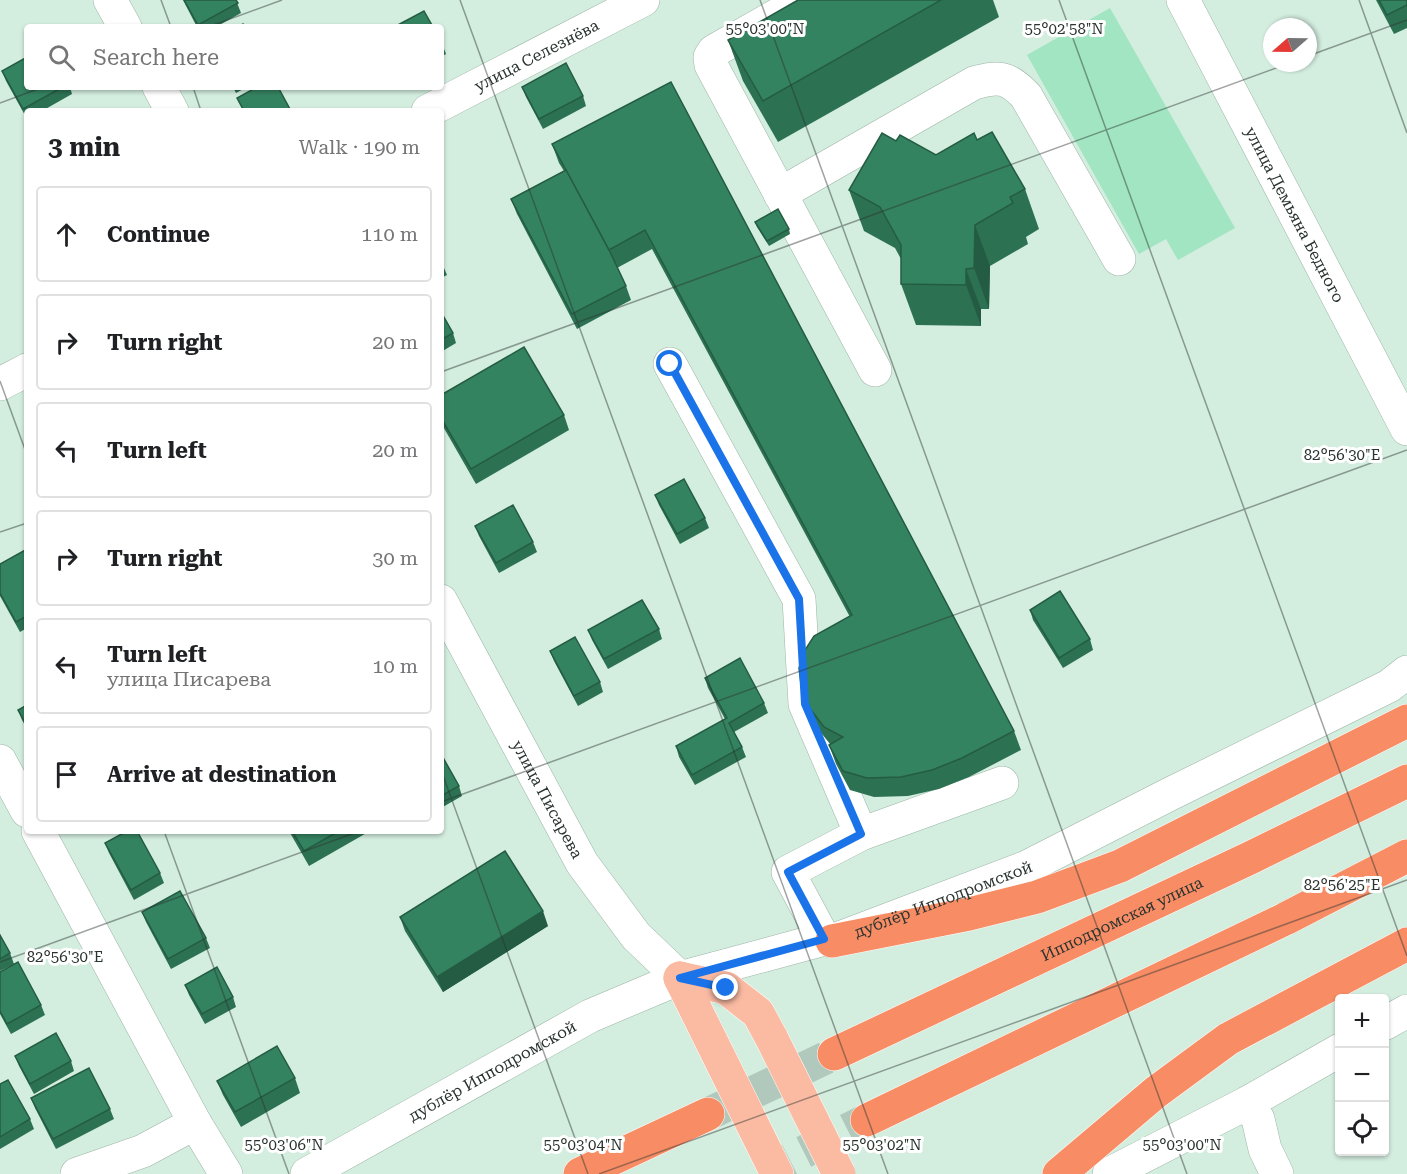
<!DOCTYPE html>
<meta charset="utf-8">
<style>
body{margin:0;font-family:"Roboto Serif",serif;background:#f2f2f2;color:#202124}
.controls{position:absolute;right:18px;bottom:18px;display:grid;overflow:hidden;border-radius:6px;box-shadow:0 2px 4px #0004}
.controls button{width:54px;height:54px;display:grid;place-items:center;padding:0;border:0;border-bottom:2px solid #e0e0e0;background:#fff;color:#202124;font:30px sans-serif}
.compass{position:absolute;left:1263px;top:18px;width:54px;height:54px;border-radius:50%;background:#fff;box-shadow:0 2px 4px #0004;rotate:250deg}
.stop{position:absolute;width:18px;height:18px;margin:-14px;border:4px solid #1a73e8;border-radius:50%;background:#fff}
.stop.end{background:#1a73e8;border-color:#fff;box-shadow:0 2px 6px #0008}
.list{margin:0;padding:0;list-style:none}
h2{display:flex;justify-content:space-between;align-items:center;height:78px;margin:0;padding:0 24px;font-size:26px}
h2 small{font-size:20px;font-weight:400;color:#757577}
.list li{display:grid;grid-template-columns:39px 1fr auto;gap:18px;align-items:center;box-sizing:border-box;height:96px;margin:0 12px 12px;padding:0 12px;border:2px solid #e0e0e0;border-radius:6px}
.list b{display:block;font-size:22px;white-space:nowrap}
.list p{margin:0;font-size:20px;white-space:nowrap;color:#757577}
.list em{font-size:20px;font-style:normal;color:#757577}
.icon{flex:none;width:33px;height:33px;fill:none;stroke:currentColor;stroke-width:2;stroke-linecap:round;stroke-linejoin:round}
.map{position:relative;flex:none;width:1407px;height:1174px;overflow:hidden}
.search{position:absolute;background:#fff;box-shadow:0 2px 4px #0004;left:24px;top:24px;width:420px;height:66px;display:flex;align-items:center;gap:15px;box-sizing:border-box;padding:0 21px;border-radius:6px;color:#757577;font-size:22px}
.panel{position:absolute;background:#fff;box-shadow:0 2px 4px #0004;left:24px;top:108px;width:420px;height:726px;border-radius:6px}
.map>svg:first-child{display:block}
.green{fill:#a1e5c2}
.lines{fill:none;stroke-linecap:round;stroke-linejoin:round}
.highway-tunnel{stroke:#b1c8bc;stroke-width:33;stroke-dasharray:33 16;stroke-linecap:butt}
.minor-casing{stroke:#9cb5a7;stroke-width:34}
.major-casing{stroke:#fff;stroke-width:34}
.highway-casing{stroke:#fff;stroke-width:34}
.minor{stroke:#fff;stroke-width:33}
.major{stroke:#fbbba3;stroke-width:33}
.highway{stroke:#f88d65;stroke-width:33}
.major-bridge-casing{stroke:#fff;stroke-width:34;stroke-linecap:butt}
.major-bridge{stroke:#fbbba3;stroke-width:33}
.wall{fill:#2d7153}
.shaded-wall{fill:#245c43}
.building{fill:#348360;stroke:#245c43;stroke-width:1.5}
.route{stroke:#1a73e8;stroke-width:8}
.ticks{fill:none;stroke:#2a342f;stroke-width:1.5;stroke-opacity:0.45}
.labels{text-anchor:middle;stroke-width:6;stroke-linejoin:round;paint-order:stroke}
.street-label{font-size:16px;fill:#2a342f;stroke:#fff}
.ticks-label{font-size:15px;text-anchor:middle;fill:#2a342f;stroke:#fff;stroke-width:6;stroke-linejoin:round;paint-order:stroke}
</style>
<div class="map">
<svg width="1407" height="1174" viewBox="0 0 1407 1174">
<rect width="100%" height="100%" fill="#d3eddf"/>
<!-- green -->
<path class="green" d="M1110,8L1235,228L1178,260L1166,239L1139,254L1027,55Z"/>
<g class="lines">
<!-- highway-tunnel -->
<g class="highway-tunnel">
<path d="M708,1114L834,1054"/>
<path d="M760,1174L867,1120"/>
</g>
<!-- minor casing -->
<g class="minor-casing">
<g id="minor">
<path d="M110,0L125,27"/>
<path d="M804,0L714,51L710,57L711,65L875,370"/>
<path id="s1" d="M1183,0L1407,429"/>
<path d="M159,87L172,111"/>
<path id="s2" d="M428,111L643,0"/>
<path d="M780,194L974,83C1000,76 1008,77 1026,96L1119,259"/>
<path d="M670,364L799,599L805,704L861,834L788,872L824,939"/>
<path d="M0,384L27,370"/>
<path id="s3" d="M441,601L582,863L636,936L680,978"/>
<path d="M0,761L27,811"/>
<path d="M38,831L195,1123L226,1174"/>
<path d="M861,834L1002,783"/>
<path d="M1384,1024L1407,1011"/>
<path d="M1247,1103L1258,1119L1265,1149L1277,1174"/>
<path d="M77,1174L143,1151L195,1123"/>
<path id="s4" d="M307,1174L590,1016L680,978L824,939L832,941L1027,867L1170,794L1389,686L1407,672"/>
<path d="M1109,1174L1247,1103L1340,1050"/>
</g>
</g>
<!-- major casing -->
<g class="major-casing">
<g id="major">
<path d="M680,978L777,1174"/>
<path d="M680,978L726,988L758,1013L772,1039"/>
</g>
</g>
<!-- highway casing -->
<g class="highway-casing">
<g id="highway">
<path d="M832,941L969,914L1037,897L1120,866L1407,721"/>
<path id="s5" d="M834,1054L1252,857L1407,781"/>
<path d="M867,1120L1285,919L1407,856"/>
<path d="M580,1174L708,1114"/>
<path d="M1059,1174L1156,1092L1228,1039L1407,944"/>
</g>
</g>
<!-- minor -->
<use href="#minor" class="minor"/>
<!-- major -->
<use href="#major" class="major"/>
<!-- highway -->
<use href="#highway" class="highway"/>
<!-- major-bridge casing -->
<g class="major-bridge-casing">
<path id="major-bridge" d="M772,1039L839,1174"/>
</g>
<!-- major-bridge -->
<use href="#major-bridge" class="major-bridge"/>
</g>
<!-- wall -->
<g class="wall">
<path d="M183,0H236L241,13L216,27H197Z"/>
<path d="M798,0H993L999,17L778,142L743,81L728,40Z"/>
<path d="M1376,0H1407V28L1394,34Z"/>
<path d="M441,41L446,54L441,57Z"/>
<path d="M2,71L27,87H70L72,94L42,111H27V119L6,81Z"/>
<path d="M671,82L1014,731L1021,750L969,777L939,789L908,796L874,797L850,790L836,764L829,745L830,744L818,729L802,692L850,617L652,249L617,268L626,286L631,300L577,329L517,214L511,199L564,171L559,163L552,144Z"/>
<path d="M233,87H247L236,93Z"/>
<path d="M522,87L583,96L586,106L543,129L526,97Z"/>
<path d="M977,140L1025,189L1039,229L1026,237L1028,244L990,266L989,309H981V326L916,325L901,284V259L895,248L864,231L849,190L896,141L936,155Z"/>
<path d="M755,222L789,229L790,234L769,246L757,227Z"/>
<path d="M441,261L447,275L441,278Z"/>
<path d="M441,312L453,333L456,343L441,352Z"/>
<path d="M441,395L564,415L569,430L476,484L441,423Z"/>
<path d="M655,495L705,518L709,528L680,544L659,505Z"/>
<path d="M475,526L533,542L537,552L499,573L479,536Z"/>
<path d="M27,549V628L20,632L0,596V564Z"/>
<path d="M1030,610L1090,639L1093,650L1063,668L1033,620Z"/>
<path d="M659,629L662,639L608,669L592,640L588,630Z"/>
<path d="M550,651L600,682L603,692L578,706L554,661Z"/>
<path d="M705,678L764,703L768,713L734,732L742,747L746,757L695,785L679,757L676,746L725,719L708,688Z"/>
<path d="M27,705V729L22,720L18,710Z"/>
<path d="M441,754L459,786L462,796L441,808Z"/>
<path d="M289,831H370L309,866Z"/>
<path d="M105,843L160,873L164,883L134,900L109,853Z"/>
<path d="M142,912L206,938L210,948L171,969L146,922Z"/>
<path d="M400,917L548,926L443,992L405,931Z"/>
<path d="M0,935L10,953L14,964L0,971Z"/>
<path d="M0,972L41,1005L45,1015L11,1034L0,1014Z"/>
<path d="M185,985L233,997L236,1007L205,1024L189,995Z"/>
<path d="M15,1056L71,1061L74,1071L34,1094L19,1066Z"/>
<path d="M295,1078L300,1093L241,1127L223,1095L217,1081Z"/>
<path d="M0,1084L30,1119L34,1129L0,1149Z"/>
<path d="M31,1098L110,1109L114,1119L56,1149L35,1108Z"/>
</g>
<!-- shaded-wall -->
<g class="shaded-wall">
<path d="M975,225L990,266L989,309L974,268Z"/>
<path d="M966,269L981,309V326L966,285Z"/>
<path d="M543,911L548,926L443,992L437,977Z"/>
</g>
<!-- building -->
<g class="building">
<path d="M184,0H236L238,3L198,25Z"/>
<path d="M798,0H941L763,101L728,40Z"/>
<path d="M1379,0H1407V5L1387,15Z"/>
<path d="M424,11L433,27H397L396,26Z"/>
<path d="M243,24L245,27H238Z"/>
<path d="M27,57V87H63L23,109L2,71Z"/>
<path d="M566,63L583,96L539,119L522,87Z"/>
<path d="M671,82L1014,731L962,758L932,770L901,777L867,778L843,771L829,745L843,737L824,727L811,710L802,692L799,668L805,650L814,636L852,615L645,230L609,250L552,144Z"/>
<path d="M257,87H278L291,111H244L237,98Z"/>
<path d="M992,132L1025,189L1010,197L1013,203L975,225L974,268L966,269V285L901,284V245L880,207L849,190L882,133L896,141L900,135L936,155L974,133L977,140Z"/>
<path d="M566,170L611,254L626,286L572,314L511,199Z"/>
<path d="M778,209L789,229L767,241L755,222Z"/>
<path d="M441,312L453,333L441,340Z"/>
<path d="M524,347L564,415L471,469L441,418V395Z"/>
<path d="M684,479L705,518L677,534L655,495Z"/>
<path d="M513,505L533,542L496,563L475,526Z"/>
<path d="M27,549V616L16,622L0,593V564Z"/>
<path d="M1060,591L1090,639L1059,658L1030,610Z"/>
<path d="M642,600L659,629L604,659L588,630Z"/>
<path d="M575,637L600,682L574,696L550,651Z"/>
<path d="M740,658L764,703L729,723L742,747L692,775L676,746L727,718L705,678Z"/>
<path d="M27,705V726L18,710Z"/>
<path d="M441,754L459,786L441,796Z"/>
<path d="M127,831H137L160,873L131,890L105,843Z"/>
<path d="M292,831H339L304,851Z"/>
<path d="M505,851L543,911L437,977L400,917Z"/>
<path d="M180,891L206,938L168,959L142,912Z"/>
<path d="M0,935L10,953L0,959Z"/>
<path d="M18,962L41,1005L7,1024L0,1011V972Z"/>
<path d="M217,967L233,997L202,1014L185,985Z"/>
<path d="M56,1033L71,1061L30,1084L15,1056Z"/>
<path d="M277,1046L295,1078L235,1112L217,1081Z"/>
<path d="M89,1068L110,1109L53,1139L31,1098Z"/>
<path d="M8,1080L30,1119L0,1137V1084Z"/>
</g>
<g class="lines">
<!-- route -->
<path class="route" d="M670,364L799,599L805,704L861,834L788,872L824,939L680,978L726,988"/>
</g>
<!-- ticks -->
<path class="ticks" d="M161,0L171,27M460,0L888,1174M760,0L1187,1174M1059,0L1407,956M1359,0L1407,133M208,27L282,0M1308,56L1407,20M193,87L201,111M0,103L43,87M441,372L1290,63M0,381L27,455M0,532L27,523M441,770L588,1174M441,802L1407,450M164,831L289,1174M0,962L360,831M599,1174L1407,880"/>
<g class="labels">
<!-- street labels -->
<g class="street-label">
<text dy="6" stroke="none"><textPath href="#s2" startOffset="122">улица Селезнёва</textPath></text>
<text dy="6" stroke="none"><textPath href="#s1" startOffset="242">улица Демьяна Бедного</textPath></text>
<text dy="6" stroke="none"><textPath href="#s3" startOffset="225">улица Писарева</textPath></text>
<text dy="6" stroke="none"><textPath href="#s4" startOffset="698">дублёр Ипподромской</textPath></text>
<text dy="6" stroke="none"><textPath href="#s5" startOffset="318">Ипподромская улица</textPath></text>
<text dy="6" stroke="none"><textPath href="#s4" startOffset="212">дублёр Ипподромской</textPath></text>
</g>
</g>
<g class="ticks-label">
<text x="1064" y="34">55°02'58"N</text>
<text x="765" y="34">55°03'00"N</text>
<text x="1342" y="460">82°56'30"E</text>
<text x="1342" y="890">82°56'25"E</text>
<text x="65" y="962">82°56'30"E</text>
<text x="284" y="1150">55°03'06"N</text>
<text x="583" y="1150">55°03'04"N</text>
<text x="882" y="1150">55°03'02"N</text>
<text x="1182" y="1150">55°03'00"N</text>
</g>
</svg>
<div class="controls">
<button>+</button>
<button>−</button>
<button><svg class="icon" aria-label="locate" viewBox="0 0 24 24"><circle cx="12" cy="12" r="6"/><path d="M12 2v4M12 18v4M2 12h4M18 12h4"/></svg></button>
</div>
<svg class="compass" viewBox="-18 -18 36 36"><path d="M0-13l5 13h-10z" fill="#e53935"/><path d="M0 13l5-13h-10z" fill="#757577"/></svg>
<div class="stop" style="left:670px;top:364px"></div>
<div class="stop end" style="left:726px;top:988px"></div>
<div class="search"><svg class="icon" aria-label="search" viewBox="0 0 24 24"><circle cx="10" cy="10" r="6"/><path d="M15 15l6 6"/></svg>Search here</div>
<section class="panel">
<h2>3 min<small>Walk · 190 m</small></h2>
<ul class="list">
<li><svg class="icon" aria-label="ahead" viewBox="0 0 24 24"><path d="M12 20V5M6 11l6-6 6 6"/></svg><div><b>Continue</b></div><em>110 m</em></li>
<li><svg class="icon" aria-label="right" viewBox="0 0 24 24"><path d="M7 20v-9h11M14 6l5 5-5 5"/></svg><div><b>Turn right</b></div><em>20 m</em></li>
<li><svg class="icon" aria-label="left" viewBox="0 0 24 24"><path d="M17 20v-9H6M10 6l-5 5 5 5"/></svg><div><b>Turn left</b></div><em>20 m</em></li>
<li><svg class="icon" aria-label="right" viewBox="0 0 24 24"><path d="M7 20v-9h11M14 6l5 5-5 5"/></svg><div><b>Turn right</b></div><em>30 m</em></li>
<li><svg class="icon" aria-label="left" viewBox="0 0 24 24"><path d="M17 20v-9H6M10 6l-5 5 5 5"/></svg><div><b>Turn left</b><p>улица Писарева</p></div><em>10 m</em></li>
<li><svg class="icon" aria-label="arrive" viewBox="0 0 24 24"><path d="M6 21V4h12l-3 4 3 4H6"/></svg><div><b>Arrive at destination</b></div></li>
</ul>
</section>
</div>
